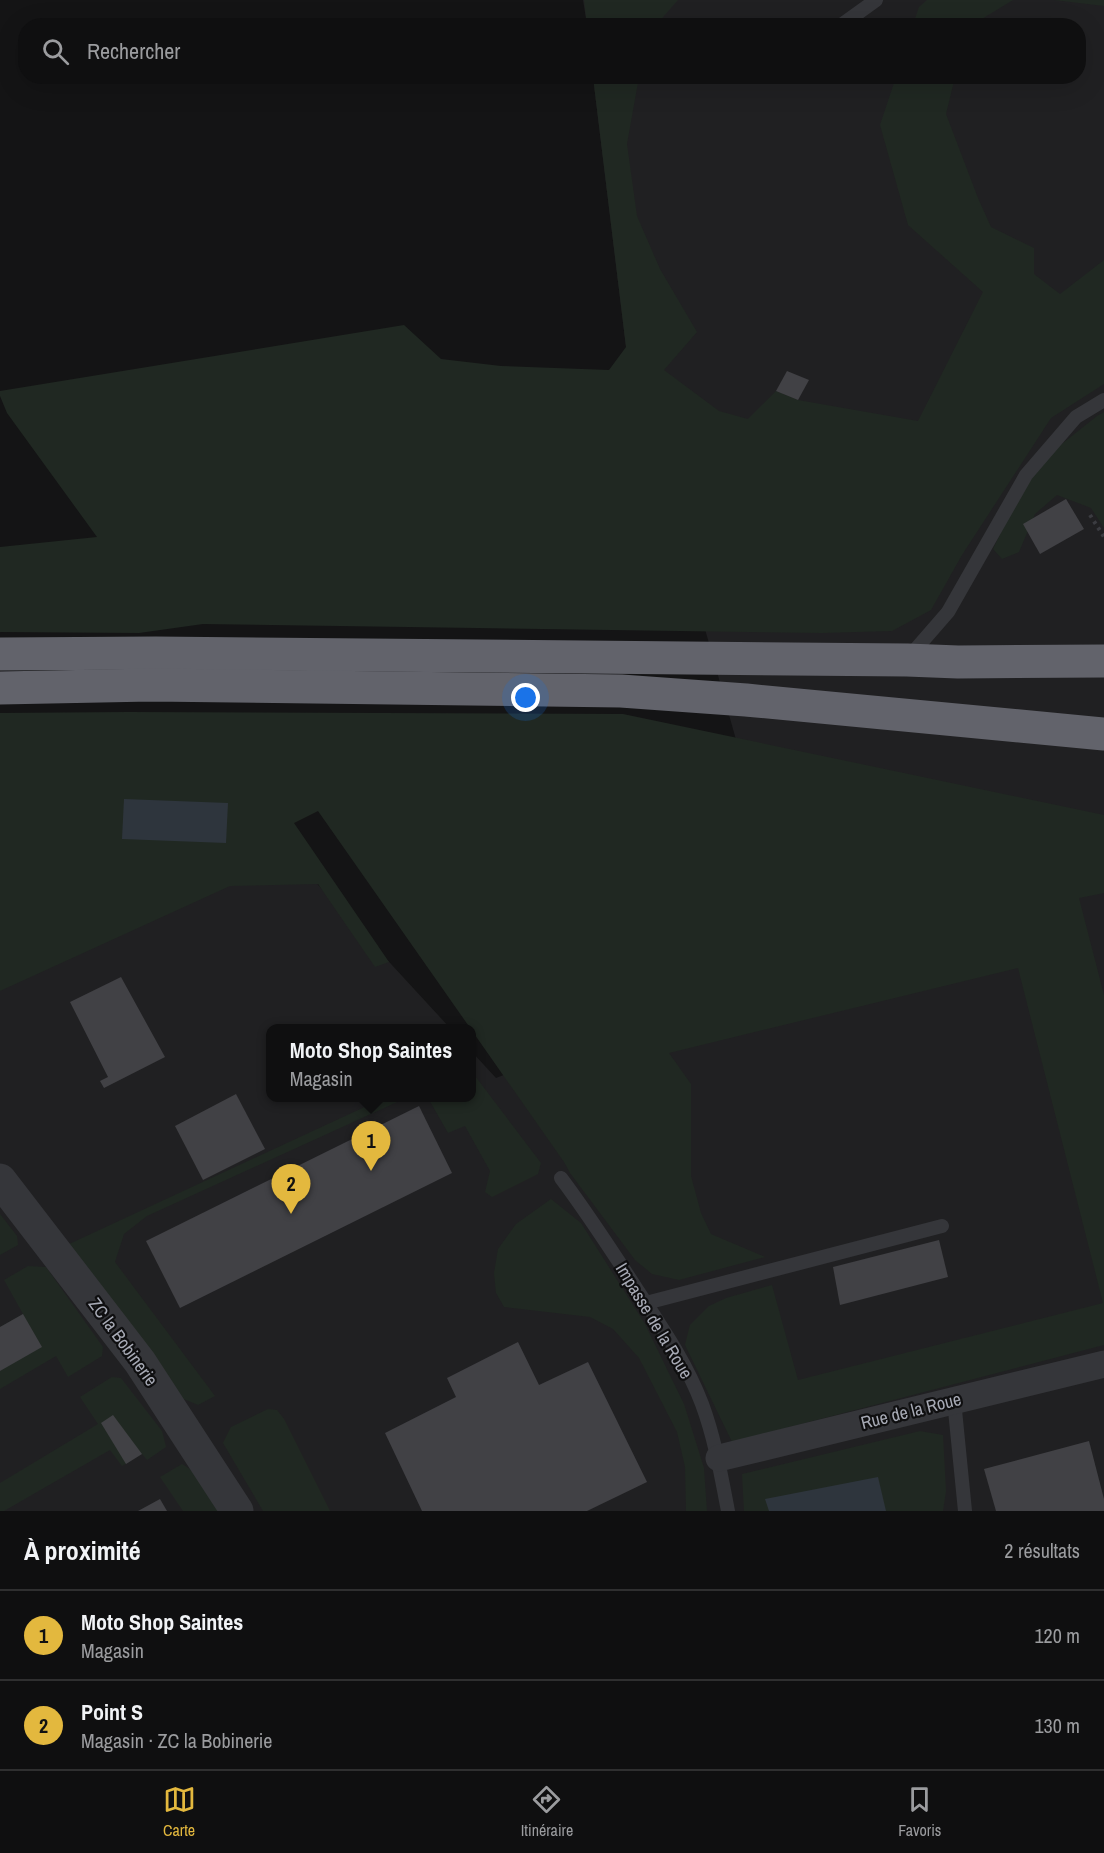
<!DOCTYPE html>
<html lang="fr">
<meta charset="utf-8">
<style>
body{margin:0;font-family:"Archivo Narrow",sans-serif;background:#181819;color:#f1f3f6}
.you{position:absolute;left:526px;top:698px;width:21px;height:21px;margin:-15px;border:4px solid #fff;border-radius:50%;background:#1a73e8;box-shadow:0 0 0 9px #1a73e833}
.badge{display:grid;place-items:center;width:39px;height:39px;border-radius:50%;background:#e3b83e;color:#111;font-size:20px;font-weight:700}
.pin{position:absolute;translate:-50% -50px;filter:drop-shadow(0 2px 3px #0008)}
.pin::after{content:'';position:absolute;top:32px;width:21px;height:18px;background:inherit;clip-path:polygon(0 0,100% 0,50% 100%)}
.popup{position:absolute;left:266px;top:1024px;width:210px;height:78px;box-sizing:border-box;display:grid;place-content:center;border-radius:12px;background:#0f0f10;filter:drop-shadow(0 2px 4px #0005);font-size:20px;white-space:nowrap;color:#9b9c9f}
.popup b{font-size:22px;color:#f1f3f6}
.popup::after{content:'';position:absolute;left:50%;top:100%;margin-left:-12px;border:12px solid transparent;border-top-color:#0f0f10}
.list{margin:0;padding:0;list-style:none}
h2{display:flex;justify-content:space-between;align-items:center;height:78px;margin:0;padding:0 24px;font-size:26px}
h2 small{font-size:20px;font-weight:400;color:#9b9c9f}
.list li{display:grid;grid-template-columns:39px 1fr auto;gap:18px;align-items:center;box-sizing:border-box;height:90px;padding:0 24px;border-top:2px solid #2f2f30}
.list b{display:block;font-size:22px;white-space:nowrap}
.list p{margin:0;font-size:20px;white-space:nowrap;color:#9b9c9f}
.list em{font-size:20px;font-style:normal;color:#9b9c9f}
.icon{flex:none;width:33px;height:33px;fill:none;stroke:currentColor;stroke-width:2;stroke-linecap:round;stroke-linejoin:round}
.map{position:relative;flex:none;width:1104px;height:1511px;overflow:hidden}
.search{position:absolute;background:#0f0f10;box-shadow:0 6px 24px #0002;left:18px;right:18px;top:18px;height:66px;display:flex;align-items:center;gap:15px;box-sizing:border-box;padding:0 21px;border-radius:24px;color:#9b9c9f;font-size:22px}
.sheet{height:258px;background:#0f0f10}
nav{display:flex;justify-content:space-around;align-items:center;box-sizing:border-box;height:84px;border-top:2px solid #2f2f30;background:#0f0f10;font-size:16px;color:#9b9c9f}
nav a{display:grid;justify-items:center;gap:3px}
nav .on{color:#e3b83e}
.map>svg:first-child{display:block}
.built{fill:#202022}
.green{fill:#202822}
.water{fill:#2e353d}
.building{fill:#414145}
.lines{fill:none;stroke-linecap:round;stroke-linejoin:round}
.path{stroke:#3b3c41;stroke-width:4;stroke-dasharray:3 4.5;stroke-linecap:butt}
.service{stroke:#35363a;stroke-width:14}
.minor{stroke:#35363a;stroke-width:27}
.tertiary{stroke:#35363a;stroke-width:33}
.motorway{stroke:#62636b;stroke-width:33}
.labels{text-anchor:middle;stroke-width:4.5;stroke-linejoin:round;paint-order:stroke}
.street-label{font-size:18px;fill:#a7aab5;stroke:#0f0f10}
</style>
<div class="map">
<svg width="1104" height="1511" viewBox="0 0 1104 1511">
<rect width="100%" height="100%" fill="#141415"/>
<!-- built -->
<path class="built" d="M583,0H1104V1511H0V929L262,824L450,1028H270V1098H472V1052L496,1078L798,961L626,347L593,77L1078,76V26L587,25Z"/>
<!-- green -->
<g class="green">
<path d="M584,0H678L656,25L587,26Z"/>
<path d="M927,0H1013L972,25H913L919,7Z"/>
<path d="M1054,0H1104V6Z"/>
<path d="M593,77H639L627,144L637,216L660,269L697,332L664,370L719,411L748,419L776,391L798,400L918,421L983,292L908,225L880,125L896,77H955L946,114L978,198L991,227L1034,248V274L1060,294L1104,260V384L1051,418L962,555L931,610L892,631L822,633L203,624L139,633L0,632V547L97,537L7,413L0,396V391L404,325L441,359L501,366L609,370L626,347Z"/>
<path d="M1104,412V528L1091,508L1057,495L1035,514L1019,552L1002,559L993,549L1025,483L1053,451L1097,416Z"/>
<path d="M128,712L623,714L1104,815V893L1079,898L1104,995V1345L732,1442L685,1345L690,1325L709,1306L726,1298L772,1285L798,1380L1103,1303L1018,968L669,1053L691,1084V1176L701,1213L711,1234L765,1257L679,1280L652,1274L635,1260L570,1173L564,1162L318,811L294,823L389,962L375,967L318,884L230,886L0,991V713Z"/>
<path d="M472,1072L541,1163L538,1174L492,1197L485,1192L490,1171L465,1126L448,1133L428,1098H472Z"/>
<path d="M384,1098H406L147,1216L124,1234L115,1262L215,1396L198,1405L179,1397L67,1245Z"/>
<path d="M551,1199L581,1223L645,1324L684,1404L704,1468L707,1511H686L685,1467L677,1432L639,1358L613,1329L590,1317L504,1307L496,1293L494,1273L498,1249L516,1224Z"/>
<path d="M0,1214L17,1236L18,1245L0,1255Z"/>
<path d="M28,1266L46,1267L103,1347L102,1356L68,1377L56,1356L0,1389V1327L23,1314L4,1280Z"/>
<path d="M112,1377L121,1378L162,1431L166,1447L147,1460L142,1454L122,1466L110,1450L4,1511H0V1483L98,1424L80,1397Z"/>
<path d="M268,1409L277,1410L284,1419L330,1511H263L223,1443L231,1427Z"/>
<path d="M920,1431L943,1435L946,1491L943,1511H744L742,1474Z"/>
<path d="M182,1464L193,1471L220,1511H183L160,1477Z"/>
</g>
<!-- water -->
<g class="water">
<path d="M124,799L228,803L226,843L122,839Z"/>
<path d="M878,1477L886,1511H769L765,1499Z"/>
</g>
<!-- building -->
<g class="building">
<path d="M787,371L809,380L798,400L776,391Z"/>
<path d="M1066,499L1084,529L1040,554L1023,524Z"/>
<path d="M121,977L165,1057L104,1088L100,1081L108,1077L70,1002Z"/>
<path d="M236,1094L265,1149L203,1180L175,1126Z"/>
<path d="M419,1106L452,1173L180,1308L146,1241Z"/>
<path d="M939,1240L948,1277L840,1305L833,1267Z"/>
<path d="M23,1314L42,1347L0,1371V1327Z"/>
<path d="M518,1342L539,1385L588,1362L647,1482L587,1511H422L385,1433L456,1397L447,1378Z"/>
<path d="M113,1415L142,1454L126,1464L101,1423Z"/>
<path d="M1089,1441L1104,1499V1511H996L984,1469Z"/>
<path d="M160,1499L167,1511H138Z"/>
</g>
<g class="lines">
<!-- path -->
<path class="path" d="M1090,515L1104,537"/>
<!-- service -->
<g class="service">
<path d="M840,26L876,0"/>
<path d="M908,658L948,612L1026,475L1076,417L1104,400"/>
<path d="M561,1178C588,1214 612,1251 636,1288C661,1326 686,1362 702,1404C715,1439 721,1475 728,1511"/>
<path d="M646,1303L942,1226"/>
<path d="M954,1400L965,1511"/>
</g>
<!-- minor -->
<path class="minor" d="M719,1458L1104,1364"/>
<!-- tertiary -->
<path class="tertiary" d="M0,1180L140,1362L237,1511"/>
<!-- motorway -->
<g class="motorway">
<path d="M0,654L156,653L907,660L958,662L1104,661"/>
<path d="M0,688L151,685L621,691L746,700L1104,734"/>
</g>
</g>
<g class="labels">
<!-- street labels -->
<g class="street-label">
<text transform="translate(654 1321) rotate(59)" y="6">Impasse de la Roue</text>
<text transform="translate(123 1342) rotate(54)" y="6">ZC la Bobinerie</text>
<text transform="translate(911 1411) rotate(-14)" y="6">Rue de la Roue</text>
</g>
</g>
</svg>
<div class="you"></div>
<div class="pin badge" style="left:371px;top:1171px">1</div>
<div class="popup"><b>Moto Shop Saintes</b>Magasin</div>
<div class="pin badge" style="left:291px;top:1214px">2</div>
<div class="search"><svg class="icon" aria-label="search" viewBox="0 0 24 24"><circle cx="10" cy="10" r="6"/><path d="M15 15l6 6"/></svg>Rechercher</div>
</div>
<section class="sheet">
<h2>À proximité<small>2 résultats</small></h2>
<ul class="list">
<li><span class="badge">1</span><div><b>Moto Shop Saintes</b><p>Magasin</p></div><em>120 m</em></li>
<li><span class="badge">2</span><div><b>Point S</b><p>Magasin · ZC la Bobinerie</p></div><em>130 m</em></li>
</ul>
</section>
<nav>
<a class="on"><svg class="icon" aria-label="map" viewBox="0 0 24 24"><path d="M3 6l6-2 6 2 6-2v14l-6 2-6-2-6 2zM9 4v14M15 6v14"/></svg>Carte</a>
<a><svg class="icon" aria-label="directions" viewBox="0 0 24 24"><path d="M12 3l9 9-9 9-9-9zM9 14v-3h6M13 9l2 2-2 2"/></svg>Itinéraire</a>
<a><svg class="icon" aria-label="saved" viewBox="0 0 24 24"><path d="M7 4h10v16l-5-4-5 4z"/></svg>Favoris</a>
</nav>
